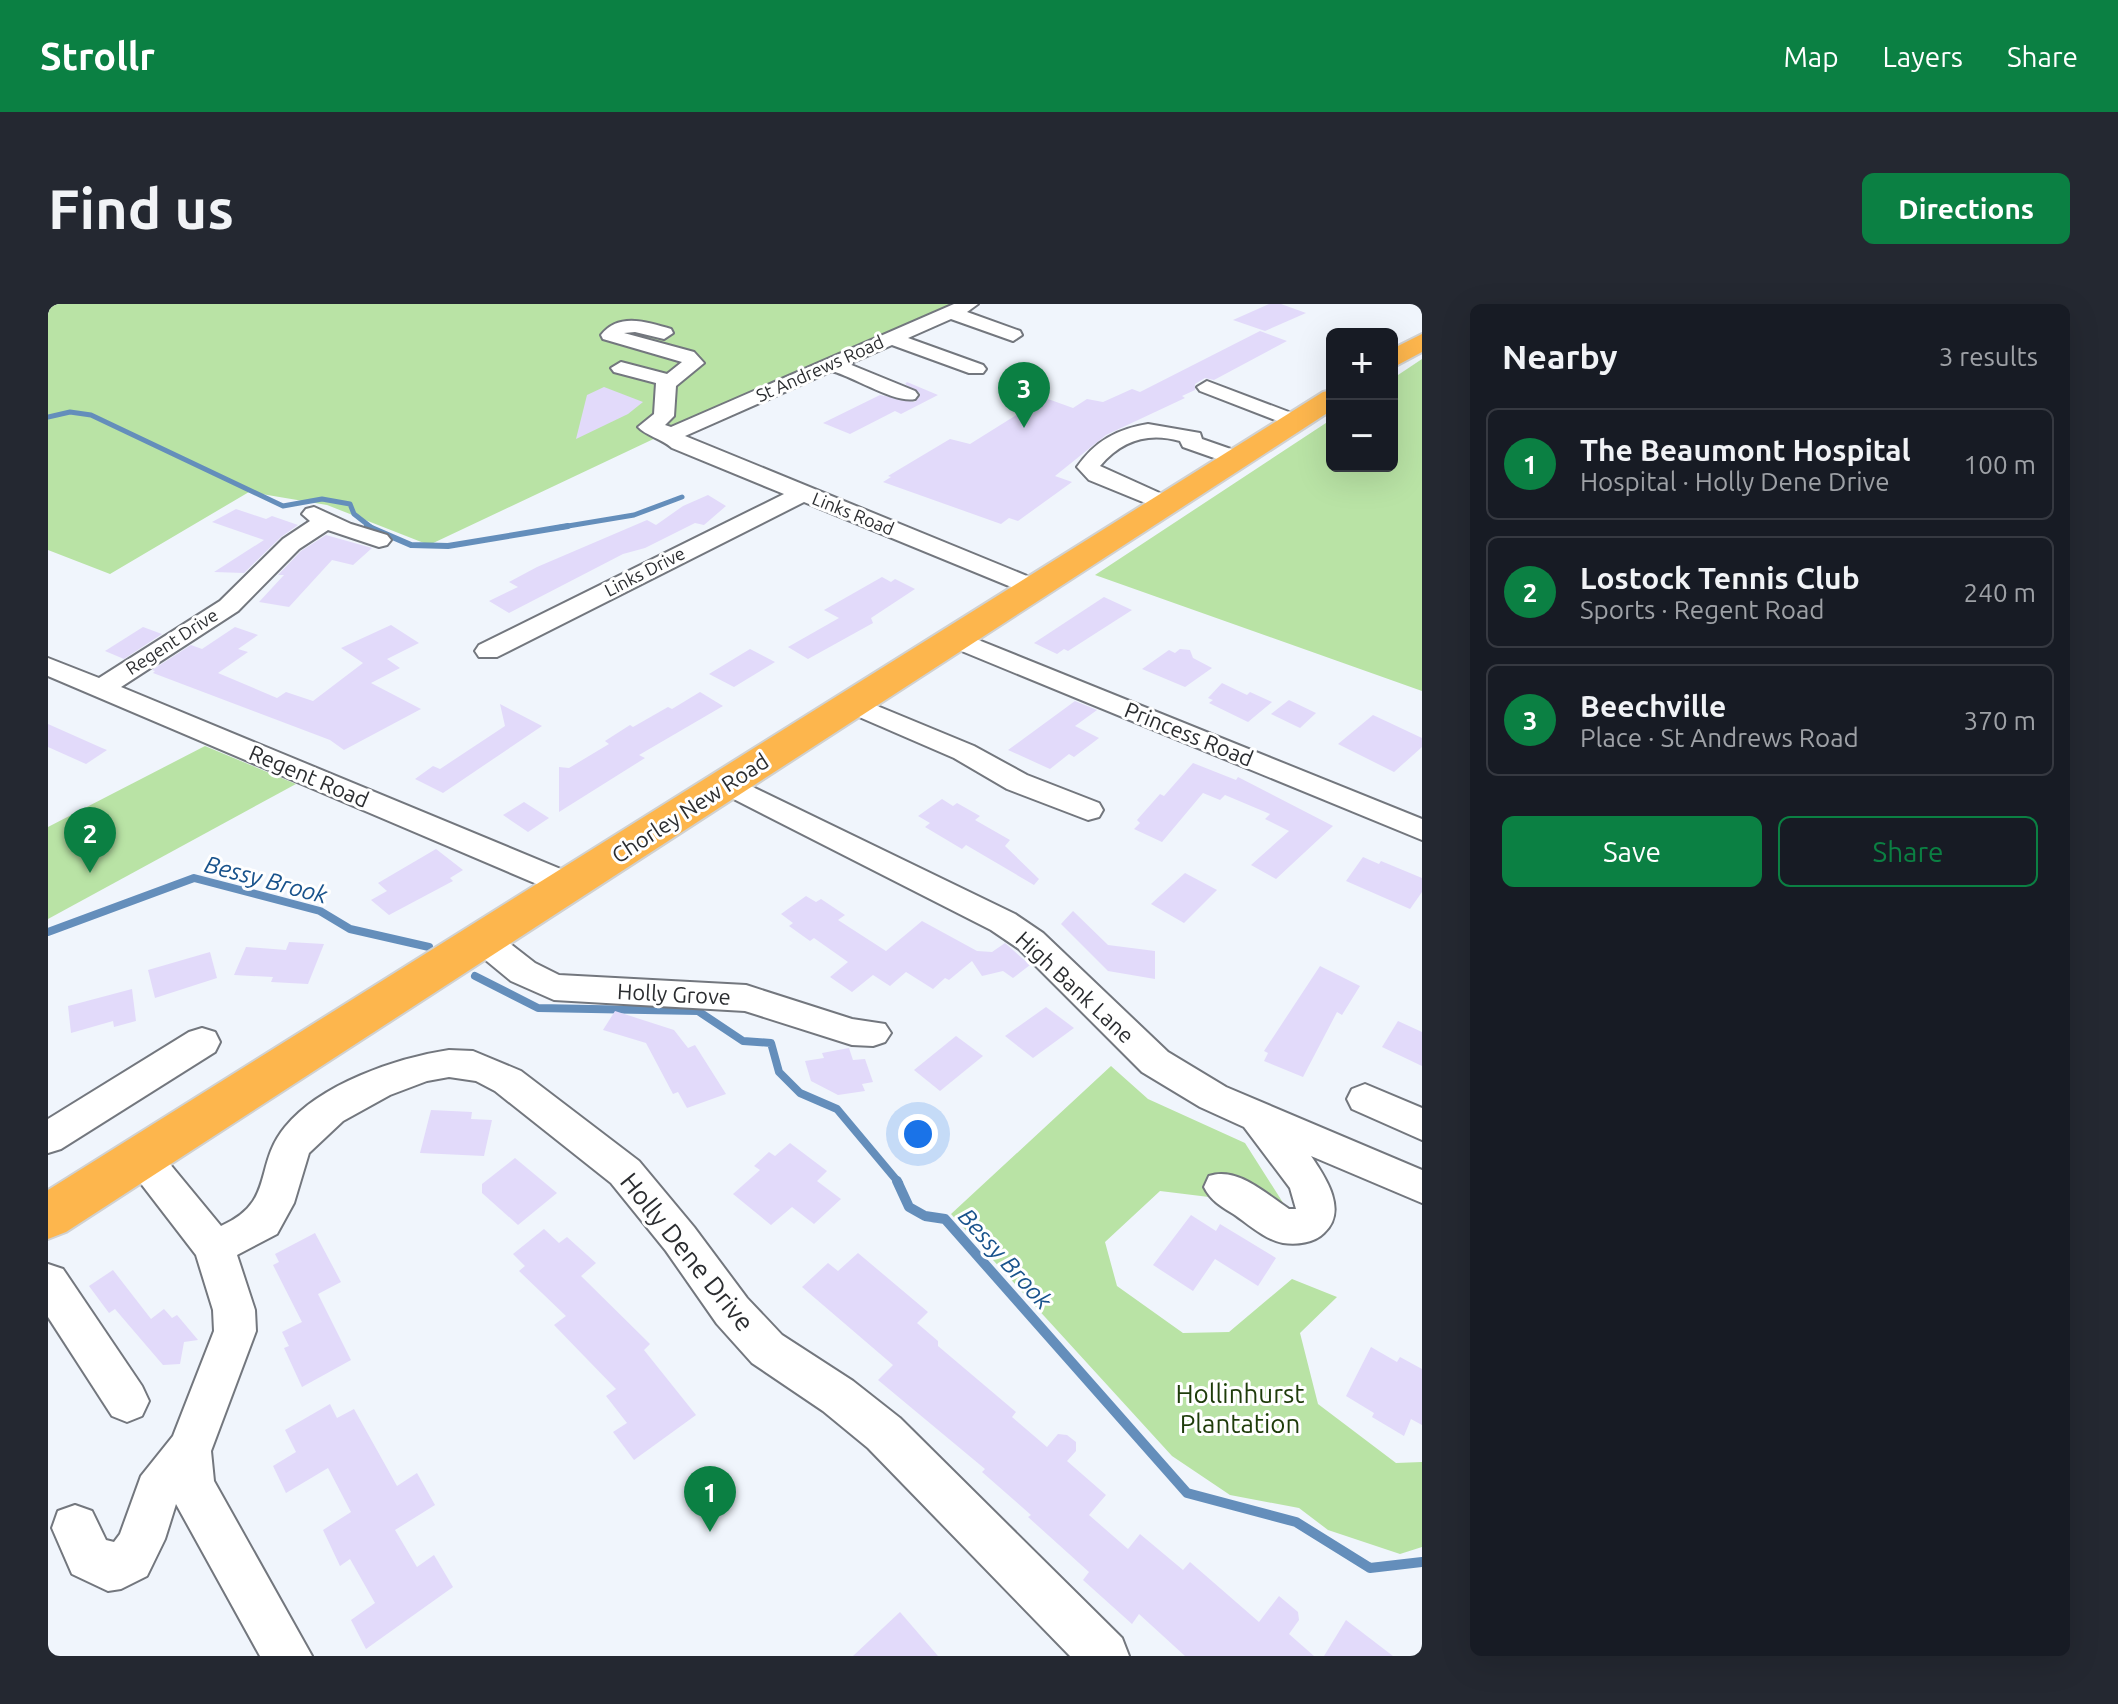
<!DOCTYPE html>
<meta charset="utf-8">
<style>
body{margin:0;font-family:Ubuntu,sans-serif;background:#242831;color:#f1f3f6}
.controls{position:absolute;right:24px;top:24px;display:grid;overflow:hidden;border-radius:12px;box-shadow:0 8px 32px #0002}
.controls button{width:72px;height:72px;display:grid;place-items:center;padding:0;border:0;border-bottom:2px solid #363941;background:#171b24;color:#f1f3f6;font:40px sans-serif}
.you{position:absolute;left:870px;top:830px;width:28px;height:28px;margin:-20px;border:6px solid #fff;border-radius:50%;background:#1a73e8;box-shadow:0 0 0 12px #1a73e833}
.badge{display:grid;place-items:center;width:52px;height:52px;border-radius:50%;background:#0b8043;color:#fff;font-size:26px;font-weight:700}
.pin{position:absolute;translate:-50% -66px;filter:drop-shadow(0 2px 4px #0008)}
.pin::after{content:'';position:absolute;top:42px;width:28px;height:24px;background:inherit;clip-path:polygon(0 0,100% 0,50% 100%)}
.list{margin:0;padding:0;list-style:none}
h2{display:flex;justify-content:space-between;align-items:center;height:104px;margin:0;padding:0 32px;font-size:34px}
h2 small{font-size:26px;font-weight:400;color:#9ea1a6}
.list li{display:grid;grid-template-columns:52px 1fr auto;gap:24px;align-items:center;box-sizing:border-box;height:112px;margin:0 16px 16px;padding:0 16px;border:2px solid #363941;border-radius:12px}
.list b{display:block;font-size:30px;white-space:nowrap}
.list p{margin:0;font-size:26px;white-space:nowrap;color:#9ea1a6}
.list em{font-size:26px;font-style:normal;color:#9ea1a6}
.actions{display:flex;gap:16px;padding:24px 32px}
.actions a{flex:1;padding:18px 0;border:2px solid #0b8043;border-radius:12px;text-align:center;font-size:28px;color:#0b8043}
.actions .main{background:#0b8043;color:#fff}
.map{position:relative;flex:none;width:1374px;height:1352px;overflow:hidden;border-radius:12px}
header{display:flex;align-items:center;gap:48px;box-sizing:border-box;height:112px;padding:0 40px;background:#0b8043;color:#fff}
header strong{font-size:38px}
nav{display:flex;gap:44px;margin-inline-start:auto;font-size:28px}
.intro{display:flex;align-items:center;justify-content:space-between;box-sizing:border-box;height:192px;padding:0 48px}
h1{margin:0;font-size:56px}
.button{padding:20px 36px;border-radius:12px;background:#0b8043;color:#fff;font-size:28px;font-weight:700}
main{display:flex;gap:48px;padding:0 48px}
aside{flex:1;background:#171b24;border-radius:12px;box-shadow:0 8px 32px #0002}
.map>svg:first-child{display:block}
.green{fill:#b9e3a5}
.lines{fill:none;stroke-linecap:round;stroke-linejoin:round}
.stream-far3{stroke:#648ebb;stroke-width:5}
.stream-far2{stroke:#648ebb;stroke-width:6}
.stream-far1{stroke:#648ebb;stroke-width:8}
.stream{stroke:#648ebb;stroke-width:10}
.building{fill:#e2dafa}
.minor-casing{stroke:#73777e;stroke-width:4}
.highway-casing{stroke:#d0d1d1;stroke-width:4}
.minor{fill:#fff;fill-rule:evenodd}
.highway{fill:#fdb64d;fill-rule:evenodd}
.labels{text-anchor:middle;stroke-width:6;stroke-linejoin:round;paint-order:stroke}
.far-street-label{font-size:18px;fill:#2b2d30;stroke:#fff}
.street-label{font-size:22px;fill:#2b2d30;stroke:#fff}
.water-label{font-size:24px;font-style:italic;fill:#19538c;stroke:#fff}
.near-street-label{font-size:26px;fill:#2b2d30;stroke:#fff}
.near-park-label{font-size:26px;fill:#1e3c0a;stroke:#fff}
</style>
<header>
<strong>Strollr</strong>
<nav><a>Map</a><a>Layers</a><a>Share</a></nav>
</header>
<div class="intro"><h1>Find us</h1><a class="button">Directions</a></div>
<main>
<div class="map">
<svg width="1374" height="1352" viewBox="0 0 1374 1352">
<rect width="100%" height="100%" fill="#f0f5fc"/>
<!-- green -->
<g class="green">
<path d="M0,0H910L614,131L381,241L279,201L201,188L62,270L0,246Z"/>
<path d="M1374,55V387L1047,271L1284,115V162H1344V75Z"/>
<path d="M157,442L248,480L0,615V523Z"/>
<path d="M1063,762L1100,795L1197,839L1246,916L1161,893L1112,887L1057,938L1069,982L1135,1029L1181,1028L1244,975L1289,993L1252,1029L1270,1100L1348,1159L1374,1158V1243L1352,1250L1280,1226L1251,1204L1182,1191L1124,1152L903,910Z"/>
</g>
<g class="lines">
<!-- stream-far3 -->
<g class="stream-far3">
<path d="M0,113L22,108L43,111L235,202L274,195L302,200L306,210L324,224"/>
<path d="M508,224L586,211L634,193"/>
</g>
<!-- stream-far2 -->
<path class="stream-far2" d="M319,222L363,241L400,242L520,222"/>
<!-- stream-far1 -->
<g class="stream-far1">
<path d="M0,628L146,574L272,607L302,625L381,643"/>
<path d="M427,672L490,704L650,707L695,737L723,739L731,768L752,789L789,805L851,879"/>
</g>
<!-- stream -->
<path class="stream" d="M849,877L861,903L877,912L897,915L1139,1189L1248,1218L1322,1264L1374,1258"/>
</g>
<!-- building -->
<g class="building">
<path d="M1221,0H1233L1258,9L1217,27L1185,16Z"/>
<path d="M1212,27L1239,37L1166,76L1157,74L1147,80V86L1134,92L1137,94L1058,131L1007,172L1024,178L970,217L961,214L953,220L835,178L843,173L840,172L902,135L922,140L989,98L1000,95L1025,104L1039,95L1055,98L1084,85L1092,88Z"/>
<path d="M859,78L890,91L853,110L847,107L802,130L775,119L832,91L867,98L872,89L857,80Z"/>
<path d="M556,83L595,98L580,110L528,135L539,91Z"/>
<path d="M660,191L678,202L656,221L647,219L597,244L575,250L461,309L441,297L470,283L461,278L489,263L599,216L608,221L635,202Z"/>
<path d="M188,205L218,215L224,212L250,221L233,233L196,269L166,268L216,236L164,218Z"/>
<path d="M278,231L324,244L305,261L284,256L241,303L211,298L236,271H230L253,247Z"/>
<path d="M834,273L843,278L847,275L867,285L823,314L825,319L760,355L740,343L791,314L776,306Z"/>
<path d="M1056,293L1084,306L1020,347L1016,345L1009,350L986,339Z"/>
<path d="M343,321L371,339L339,355L352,364L323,379L373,405L296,446L282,436L105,369L107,367L104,366L143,341L154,345L187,323L210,331L190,345L200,348L170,369L229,394L238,388L265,397L315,359L293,344Z"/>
<path d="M95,323L114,330L76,355L57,347Z"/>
<path d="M702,345L727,358L686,383L661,370Z"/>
<path d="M1132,345L1142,346L1145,354L1164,364L1137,383L1094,365L1121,346L1127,349Z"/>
<path d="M1174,379L1199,391L1202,388L1224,398L1200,418L1161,399L1165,396L1160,394Z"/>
<path d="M652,388L675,402L591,451L597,454L511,508V463L521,464L561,440L557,437L582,421L585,423L620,403L624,405Z"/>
<path d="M1241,396L1268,409L1252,424L1223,410Z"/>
<path d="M1027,397L1049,406L1027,422L1051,434L1026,453L1021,450L1002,465L960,446Z"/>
<path d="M452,400L494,422L395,489L367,475L385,462L392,465L457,422Z"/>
<path d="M1325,411L1374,434V443L1346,468L1290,440Z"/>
<path d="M0,420L54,444L59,446L38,460L0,443Z"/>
<path d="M1145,459L1188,476L1190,473L1285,522L1228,575L1203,561L1241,527L1217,515L1222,510L1177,491L1172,496L1155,489L1114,538L1086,525L1092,519L1089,516L1112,490L1116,492Z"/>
<path d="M894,495L905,502L909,499L932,512L927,516L962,536L957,542L991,575L986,581L918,541L914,545L877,523L882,519L870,512Z"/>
<path d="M476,498L501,514L480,528L455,511Z"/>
<path d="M388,545L415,566L402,574L405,577L341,611L323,596L339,587L330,579Z"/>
<path d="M1315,553L1331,560L1333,557L1374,574V588L1362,605L1298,577Z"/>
<path d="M1137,569L1169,586L1136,619L1103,600Z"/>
<path d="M758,592L768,598L773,595L797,611L790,616L838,647L874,617L929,647L944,648L957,639L982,661L965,674L955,667L934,672L924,657L901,676L897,674L885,685L858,668L842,682L825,671L804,688L782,673L800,658L766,634L762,637L741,622L745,619L733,610Z"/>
<path d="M1025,607L1060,641L1107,647V675L1060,667L1013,620Z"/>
<path d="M241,638L276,640L260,680L223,678L225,673L186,671L198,643L238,646Z"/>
<path d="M162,648L169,674L107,694L100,666Z"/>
<path d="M1272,662L1312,682L1294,711L1289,708L1255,773L1216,757L1220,749L1216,747Z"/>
<path d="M84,685L88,717L66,723L65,717L23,729L20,702Z"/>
<path d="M998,703L1026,724L985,754L957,732Z"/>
<path d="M567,707L626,726L640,744L647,741L678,790L639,804L630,788L625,790L598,739L555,726Z"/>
<path d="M1350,717L1374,728V762L1334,743Z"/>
<path d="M908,732L935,752L892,787L866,766Z"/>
<path d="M801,744L805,756L817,755L825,778L814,780L817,787L790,791L763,777L757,757L776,754L774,749Z"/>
<path d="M383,806L424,808L423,815L444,816L436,852L372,849Z"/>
<path d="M742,839L779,867L769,877L793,895L766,920L744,903L723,921L685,890L712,866L706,862L721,848L727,852Z"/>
<path d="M467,854L509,889L470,921L434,889V880Z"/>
<path d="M1143,911L1168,927L1172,920L1228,954L1210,982L1167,955L1145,987L1105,961Z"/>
<path d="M496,925L511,939L519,933L548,959L533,972L602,1040L596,1046L648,1111L586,1156L565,1128L579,1119L558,1092L568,1085L506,1021L518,1012L471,967L477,962L465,950Z"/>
<path d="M267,929L293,978L270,990L303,1056L254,1083L236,1044L241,1042L234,1028L254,1018L225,961L231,958L227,950Z"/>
<path d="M810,949L880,1008L869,1019L890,1037V1042L968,1108L964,1113L999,1143L1010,1130L1019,1131L1028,1138V1147L1019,1157L1058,1191L1041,1211L1080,1245L1092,1230L1135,1266L1142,1258L1211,1318L1231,1292L1250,1308L1251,1316L1241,1330L1266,1352H1137L1091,1310L1084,1320L1035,1276L1041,1268L980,1213L983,1211L934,1168L937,1165L830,1076L845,1061L754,983L780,959L790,967Z"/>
<path d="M65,966L103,1015L116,1005L124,1014L129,1011L150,1036L136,1038L132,1060L115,1061L67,1005L61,1009L41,982Z"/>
<path d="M1323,1043L1349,1058L1352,1053L1374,1065V1121L1363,1115L1356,1132L1324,1113L1326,1109L1298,1092Z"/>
<path d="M282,1100L289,1114L306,1105L349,1182L369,1169L387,1201L347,1226L369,1263L386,1251L405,1283L318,1345L303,1316L327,1299L302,1255L292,1262L275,1226L303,1208L280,1164L238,1189L225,1162L248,1148L237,1126Z"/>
<path d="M852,1308L890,1352H805Z"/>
<path d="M1298,1316L1345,1352H1276Z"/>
</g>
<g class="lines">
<!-- minor casing -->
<g class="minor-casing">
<g id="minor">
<path d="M906,0H930L919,8L972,27L974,31L965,37L903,15L860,34L935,61L938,65L935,69H921L844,41L801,60L867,87L870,91L867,95C848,100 806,73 784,67L637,132L996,279L999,284L996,289H978L756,198L449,353H431L427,347L431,341L736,190L624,144C614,135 597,131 590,123L606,110L608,79L566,68L563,64L573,58L619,70L634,58L555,35L553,31C571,8 599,18 623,25L625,29L616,35L587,28L576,29L646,48L656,59L628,82L626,112L617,121L623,123Z"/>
<path d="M1159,77L1254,113L1257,117L1254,121H1240L1152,87L1149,83Z"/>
<path d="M1100,120L1152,129L1154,135L1197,150L1200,155L1189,162L1135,143L1132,137C1100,128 1074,136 1052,162L1125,195L1128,200L1125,205L1117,207L1041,176L1029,163C1047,137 1069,125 1100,120Z"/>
<path d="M266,203L303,220L339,231L343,236L339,241L331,243L280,226L251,245L190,307L73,383L532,573L537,581L532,589L521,592L510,589L0,372V354L51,374L172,297L235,235L262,217L254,210L258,205Z"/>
<path d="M908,327L1374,515V536L899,341L895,335L899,329Z"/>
<path d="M805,392L926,442L979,471L1051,499L1055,506L1051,513L1040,516L959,485L906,454L795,406L791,400L795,394Z"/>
<path d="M680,471L967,610L995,629L1120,748L1178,783L1374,866V899L1263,852C1278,874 1300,907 1276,929C1266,939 1249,941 1235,939C1218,936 1201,921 1187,911C1174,903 1163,897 1156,883L1161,872C1189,862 1218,890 1241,905H1248L1242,884L1196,823L1152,803L1094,768L971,645L943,626L670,487L665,480L670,473Z"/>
<path d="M435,624L447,628L487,659L511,671L698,681L804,715L837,720L843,729L837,738L825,742L804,741L697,707L506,696L463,677L423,644L418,636L423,628Z"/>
<path d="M154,724L167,728L172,738L167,748L13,845L0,849V815L141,728Z"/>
<path d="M401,746L425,747L473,767L591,857L646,923L699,994L734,1031L805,1077L852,1114L1074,1334L1081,1352H1022L820,1144L775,1107L704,1059L669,1020L618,947L563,879L447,787L428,777L401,773L379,777L342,791L295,817L261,849L246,899L229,930L189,951L207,1006L208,1027L163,1147L166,1177L264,1352H212L128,1200L117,1235L99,1272L73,1285L60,1287L24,1270L4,1224L10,1207L27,1201L44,1207L58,1236L66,1238L72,1230L93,1172L125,1132L166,1027L165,1006L148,951L81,864L75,853L81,842L94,837L107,842L173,922C228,898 205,862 237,823C272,780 348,754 401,746Z"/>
<path d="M1317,780L1374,804V836L1304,805L1299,795L1304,785Z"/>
<path d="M0,960L15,965L94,1082L101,1097L94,1112L79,1118L64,1112L0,1013Z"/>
</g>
</g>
<!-- highway casing -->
<g class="highway-casing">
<g id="highway">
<path d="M1374,30V48L1344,64V45Z"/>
<path d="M1284,86V106L18,928L0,935V886L1275,88Z"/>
</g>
</g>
<!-- minor -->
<use href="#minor" class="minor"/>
<!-- highway -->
<use href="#highway" class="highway"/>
</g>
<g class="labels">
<!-- far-street labels -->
<g class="far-street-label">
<text transform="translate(772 65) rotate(-24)" y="6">St Andrews Road</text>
<text transform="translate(805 210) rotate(22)" y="6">Links Road</text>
<text transform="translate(597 268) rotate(-27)" y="6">Links Drive</text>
<text transform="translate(124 338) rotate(-33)" y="6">Regent Drive</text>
</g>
<!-- street labels -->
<g class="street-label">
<text transform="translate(1141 430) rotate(22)" y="8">Princess Road</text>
<text transform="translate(261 472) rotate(23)" y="8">Regent Road</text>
<text transform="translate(642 504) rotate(-33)" y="8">Chorley New Road</text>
<text transform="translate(1027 683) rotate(43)" y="8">High Bank Lane</text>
<text transform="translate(626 690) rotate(3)" y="8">Holly Grove</text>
</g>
<!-- water labels -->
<g class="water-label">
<text transform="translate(218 576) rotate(15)" y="8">Bessy Brook</text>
<text transform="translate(957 955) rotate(48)" y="8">Bessy Brook</text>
</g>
<!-- near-street labels -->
<g class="near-street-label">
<text transform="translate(639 948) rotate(51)" y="9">Holly Dene Drive</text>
</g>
<!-- near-park labels -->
<g class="near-park-label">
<text x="1192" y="1099">Hollinhurst<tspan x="1192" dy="30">Plantation</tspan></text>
</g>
</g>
</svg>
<div class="controls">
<button>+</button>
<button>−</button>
</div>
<div class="you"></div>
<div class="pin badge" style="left:662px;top:1228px">1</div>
<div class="pin badge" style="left:42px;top:569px">2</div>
<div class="pin badge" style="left:976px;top:124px">3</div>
</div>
<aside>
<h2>Nearby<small>3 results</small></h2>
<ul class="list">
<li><span class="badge">1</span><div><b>The Beaumont Hospital</b><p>Hospital · Holly Dene Drive</p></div><em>100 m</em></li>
<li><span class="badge">2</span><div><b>Lostock Tennis Club</b><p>Sports · Regent Road</p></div><em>240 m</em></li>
<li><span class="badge">3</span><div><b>Beechville</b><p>Place · St Andrews Road</p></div><em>370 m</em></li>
</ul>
<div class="actions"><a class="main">Save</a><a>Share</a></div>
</aside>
</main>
